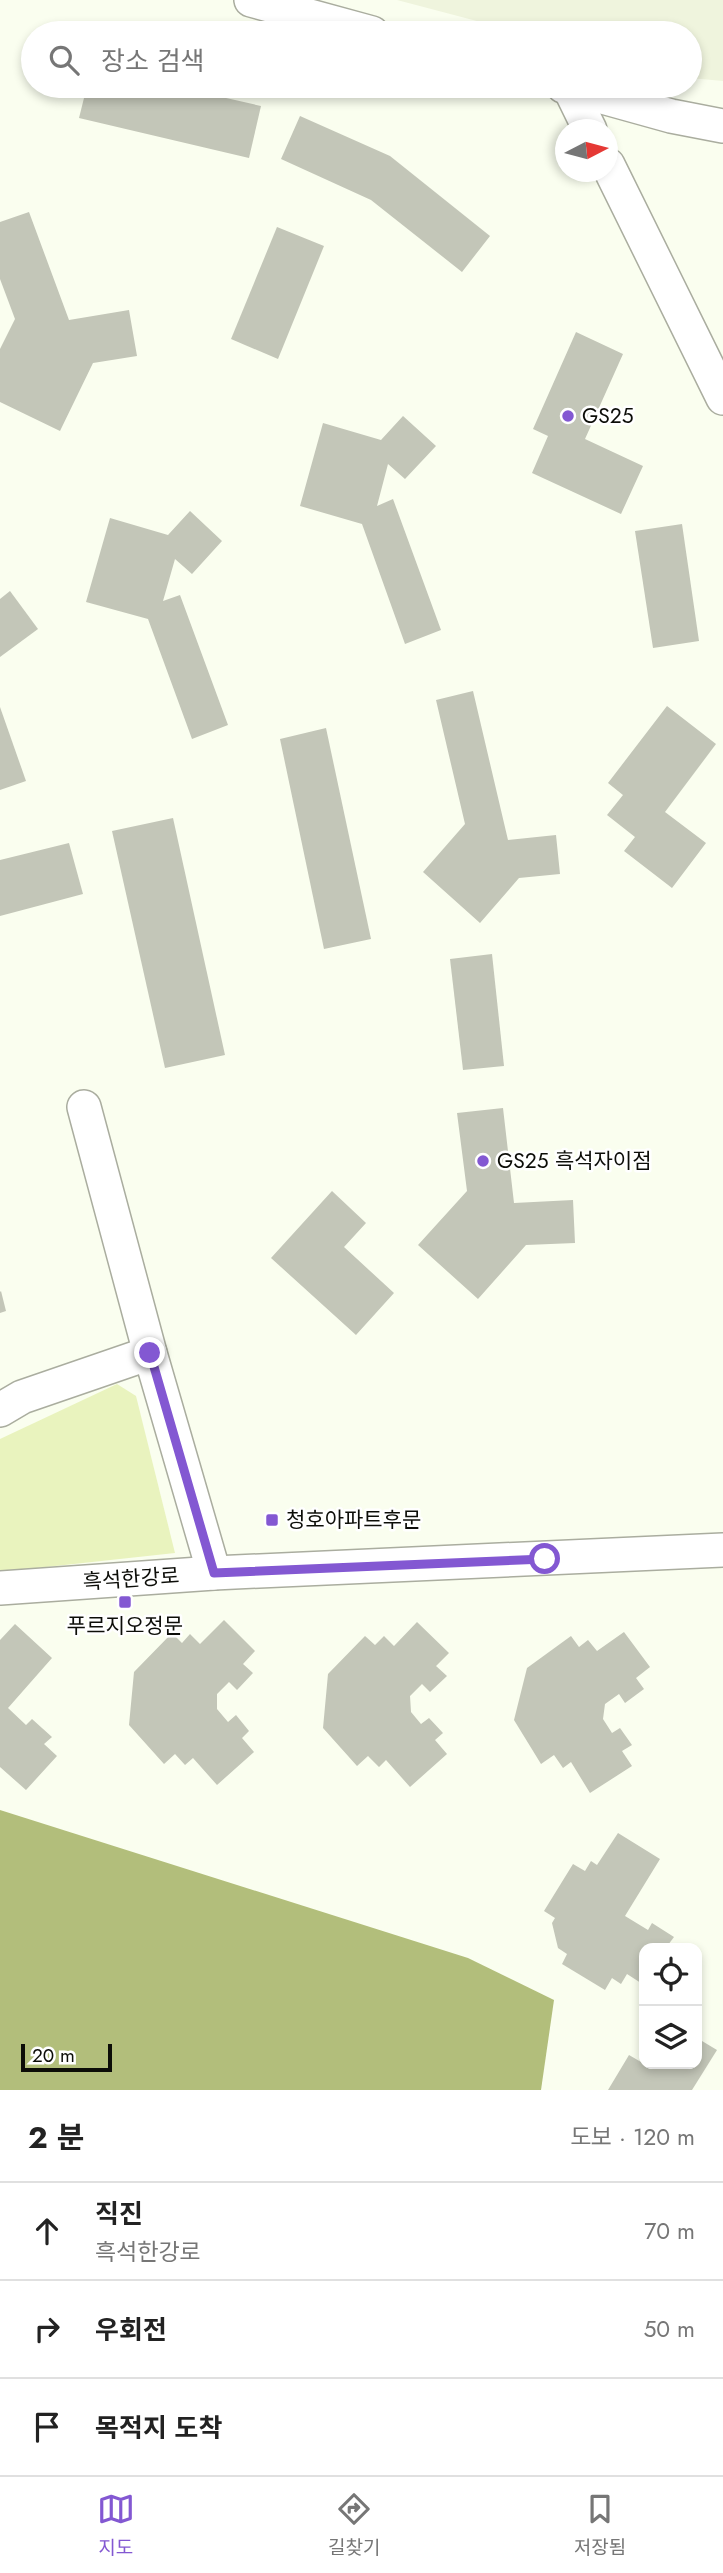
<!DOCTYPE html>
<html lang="ko">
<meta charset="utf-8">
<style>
body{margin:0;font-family:Jost,"Noto Sans KR",sans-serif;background:#f2f2f2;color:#222}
.controls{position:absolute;right:21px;bottom:21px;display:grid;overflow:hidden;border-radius:14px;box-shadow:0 4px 10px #0003}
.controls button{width:63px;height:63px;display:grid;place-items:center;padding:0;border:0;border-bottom:2px solid #e0e0e0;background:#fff;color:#222;font:35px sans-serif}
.compass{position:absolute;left:555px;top:119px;width:63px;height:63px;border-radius:50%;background:#fff;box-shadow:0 4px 10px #0003;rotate:84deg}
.scale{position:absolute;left:21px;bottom:18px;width:91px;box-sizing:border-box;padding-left:7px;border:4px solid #0c0d08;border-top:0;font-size:19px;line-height:24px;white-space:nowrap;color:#0c0d08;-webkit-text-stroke:5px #fff;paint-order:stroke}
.stop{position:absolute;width:21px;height:21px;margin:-16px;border:5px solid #8358d2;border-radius:50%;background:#fff}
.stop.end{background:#8358d2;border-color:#fff;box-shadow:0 2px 7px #0008}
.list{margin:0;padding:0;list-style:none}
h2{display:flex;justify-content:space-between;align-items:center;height:91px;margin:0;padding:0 28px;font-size:30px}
h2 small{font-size:23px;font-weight:400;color:#767676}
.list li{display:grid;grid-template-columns:46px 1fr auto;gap:21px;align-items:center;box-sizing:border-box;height:98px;padding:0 28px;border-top:2px solid #e0e0e0}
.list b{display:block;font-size:26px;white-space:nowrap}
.list p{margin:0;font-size:23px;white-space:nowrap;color:#767676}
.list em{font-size:23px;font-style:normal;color:#767676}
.icon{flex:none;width:38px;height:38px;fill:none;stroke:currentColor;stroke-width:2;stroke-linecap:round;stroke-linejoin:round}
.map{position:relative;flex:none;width:723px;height:2090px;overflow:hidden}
.search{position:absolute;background:#fff;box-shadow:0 4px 10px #0003;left:21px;right:21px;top:21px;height:77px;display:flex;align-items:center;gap:18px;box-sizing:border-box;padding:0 24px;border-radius:38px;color:#767676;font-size:26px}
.sheet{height:385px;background:#fff}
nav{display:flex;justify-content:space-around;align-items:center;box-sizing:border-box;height:98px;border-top:2px solid #e0e0e0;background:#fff;font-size:19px;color:#767676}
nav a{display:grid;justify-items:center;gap:4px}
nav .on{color:#8358d2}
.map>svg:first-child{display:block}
.built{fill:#eff4dd}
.green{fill:#e9f3be}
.forest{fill:#b2be7b}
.building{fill:#c3c6b8}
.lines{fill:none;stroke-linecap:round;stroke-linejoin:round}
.minor-casing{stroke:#aaad9f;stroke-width:36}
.minor{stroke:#fff;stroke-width:33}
.route{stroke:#8358d2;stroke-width:9}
.poi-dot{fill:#8358d2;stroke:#fff;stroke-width:2.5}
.labels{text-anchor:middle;stroke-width:5;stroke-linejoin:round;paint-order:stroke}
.poi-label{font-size:21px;fill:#0c0d08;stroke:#fff;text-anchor:start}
.street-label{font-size:21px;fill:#0c0d08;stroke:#fff}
</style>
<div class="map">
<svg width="723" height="2090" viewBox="0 0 723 2090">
<rect width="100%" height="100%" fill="#fafeef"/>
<!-- built -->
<path class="built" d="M397,0H723V81L690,78V33H522Z"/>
<!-- green -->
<path class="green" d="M117,1384L136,1396L175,1553L0,1572V1439Z"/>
<!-- forest -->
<path class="forest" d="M0,1810L468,1958L554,2000L541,2090H0Z"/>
<!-- building -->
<g class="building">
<path d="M87,86H173L261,106L249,158L79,118Z"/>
<path d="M300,116L390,156L490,236L462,272L371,200L281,159Z"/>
<path d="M29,212L69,320L129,310L137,356L93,363L60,431L0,402V349L15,319L0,279V222Z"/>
<path d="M277,227L324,246L278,359L231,339Z"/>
<path d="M576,332L623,354L585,439L643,466L621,514L532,473L548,436L533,429Z"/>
<path d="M403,416L436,446L405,479L388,464L377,506L393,499L441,630L405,644L362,524L300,506L323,423L381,440Z"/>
<path d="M190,511L222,541L192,574L175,559L163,601L180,595L228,725L192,739L148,619L86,602L110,518L168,535Z"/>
<path d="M682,524L699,641L653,648L635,531Z"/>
<path d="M10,591L38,629L0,657V599Z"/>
<path d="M473,691L508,840L556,835L560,874L519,878L480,923L423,872L465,824L436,700Z"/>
<path d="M667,706L716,744L665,812L706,843L672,888L624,851L635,837L607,815L623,795L608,783Z"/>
<path d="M0,707L26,781L0,790Z"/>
<path d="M326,728L371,939L324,949L280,739Z"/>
<path d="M173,818L225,1055L165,1068L112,831Z"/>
<path d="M69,843L83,894L0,916V860Z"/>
<path d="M492,954L504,1066L463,1070L450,959Z"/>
<path d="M503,1108L514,1203L573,1200L575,1243L526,1245L478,1299L418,1245L467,1191L457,1113Z"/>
<path d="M332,1191L366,1223L344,1247L394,1293L356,1335L271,1258Z"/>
<path d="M1,1291L6,1311L0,1313V1292Z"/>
<path d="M224,1620L255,1651L243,1664L253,1673L237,1690L229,1682L217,1694V1709L228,1722L236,1715L249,1731L242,1738L254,1752L217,1785L193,1758L185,1765L175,1754L164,1764L129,1725L134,1672L172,1633L182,1643L190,1634L200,1644Z"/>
<path d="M417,1622L449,1653L436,1666L447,1676L430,1692L422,1684L410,1696L411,1712L421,1724L429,1718L443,1733L435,1740L447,1754L410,1787L386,1760L379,1767L368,1756L357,1766L323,1728L328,1674L365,1636L375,1645L384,1636L394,1646Z"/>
<path d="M15,1624L52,1658L8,1708L26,1725L32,1719L52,1737L44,1744L57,1756L26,1790L0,1767V1640Z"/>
<path d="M624,1632L650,1667L636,1678L644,1689L625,1703L619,1694L605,1704L603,1719L612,1733L620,1728L632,1745L622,1751L632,1766L590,1793L571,1762L563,1768L554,1755L541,1764L514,1720L527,1668L571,1636L579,1647L588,1640L597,1651Z"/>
<path d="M618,1833L660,1859L625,1916L648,1930L652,1923L674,1937L668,1945L673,1948H644V1985L627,1974L621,1984L612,1978L605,1990L562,1964L567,1954L558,1948L552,1923L555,1918L544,1911L573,1864L585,1871L591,1861L597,1865Z"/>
<path d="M697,2038L717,2050L692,2090H608L629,2055L641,2062L644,2057V2064H697Z"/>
</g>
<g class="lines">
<!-- minor casing -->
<g class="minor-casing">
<g id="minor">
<path d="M251,0L372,33"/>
<path d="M563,86L671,116L723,126"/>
<path d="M569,87L590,130"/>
<path d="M608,165L723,398"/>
<path d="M84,1107L150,1353L214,1573"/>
<path d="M0,1410L22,1397L150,1353"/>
<path d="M0,1588L214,1573L723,1550"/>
</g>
</g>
<!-- minor -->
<use href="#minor" class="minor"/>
</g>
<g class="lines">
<!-- route -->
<path class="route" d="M150,1353L214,1573L545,1559"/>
</g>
<!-- markers -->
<g class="poi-dot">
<circle cx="568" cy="416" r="7"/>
<circle cx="483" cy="1161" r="7"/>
<rect x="265" y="1513" width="14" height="14" rx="3.5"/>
<rect x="118" y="1595" width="14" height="14" rx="3.5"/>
</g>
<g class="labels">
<!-- poi labels -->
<g class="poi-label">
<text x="582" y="423">GS25</text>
<text x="497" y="1168">GS25 흑석자이점</text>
<text x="286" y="1527">청호아파트후문</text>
<text x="125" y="1633" text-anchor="middle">푸르지오정문</text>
</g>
<!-- street labels -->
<g class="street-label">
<text transform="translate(131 1579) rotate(-4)" y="7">흑석한강로</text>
</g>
</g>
</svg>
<div class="controls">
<button><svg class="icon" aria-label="locate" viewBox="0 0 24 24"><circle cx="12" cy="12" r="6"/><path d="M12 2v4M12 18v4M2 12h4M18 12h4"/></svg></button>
<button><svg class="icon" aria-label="layers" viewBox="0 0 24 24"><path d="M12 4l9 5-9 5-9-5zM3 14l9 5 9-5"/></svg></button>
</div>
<svg class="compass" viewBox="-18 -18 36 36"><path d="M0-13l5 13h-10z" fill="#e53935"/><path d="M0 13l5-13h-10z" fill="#767676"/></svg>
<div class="scale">20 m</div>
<div class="stop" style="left:545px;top:1559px"></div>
<div class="stop end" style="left:150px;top:1353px"></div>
<div class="search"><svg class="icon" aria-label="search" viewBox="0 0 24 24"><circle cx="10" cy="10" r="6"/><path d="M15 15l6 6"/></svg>장소 검색</div>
</div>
<section class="sheet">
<h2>2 분<small>도보 · 120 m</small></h2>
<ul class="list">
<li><svg class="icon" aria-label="ahead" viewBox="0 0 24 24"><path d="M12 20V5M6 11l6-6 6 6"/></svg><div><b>직진</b><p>흑석한강로</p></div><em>70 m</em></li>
<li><svg class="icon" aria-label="right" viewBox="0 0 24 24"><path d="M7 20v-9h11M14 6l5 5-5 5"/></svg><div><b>우회전</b></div><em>50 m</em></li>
<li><svg class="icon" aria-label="arrive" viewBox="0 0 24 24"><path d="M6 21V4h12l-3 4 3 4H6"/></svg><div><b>목적지 도착</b></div></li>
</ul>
</section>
<nav>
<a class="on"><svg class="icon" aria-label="map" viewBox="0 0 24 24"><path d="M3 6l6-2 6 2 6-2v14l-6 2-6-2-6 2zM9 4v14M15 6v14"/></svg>지도</a>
<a><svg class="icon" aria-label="directions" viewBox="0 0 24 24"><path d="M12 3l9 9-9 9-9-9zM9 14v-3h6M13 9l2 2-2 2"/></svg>길찾기</a>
<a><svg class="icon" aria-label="saved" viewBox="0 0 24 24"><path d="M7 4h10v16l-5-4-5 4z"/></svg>저장됨</a>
</nav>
